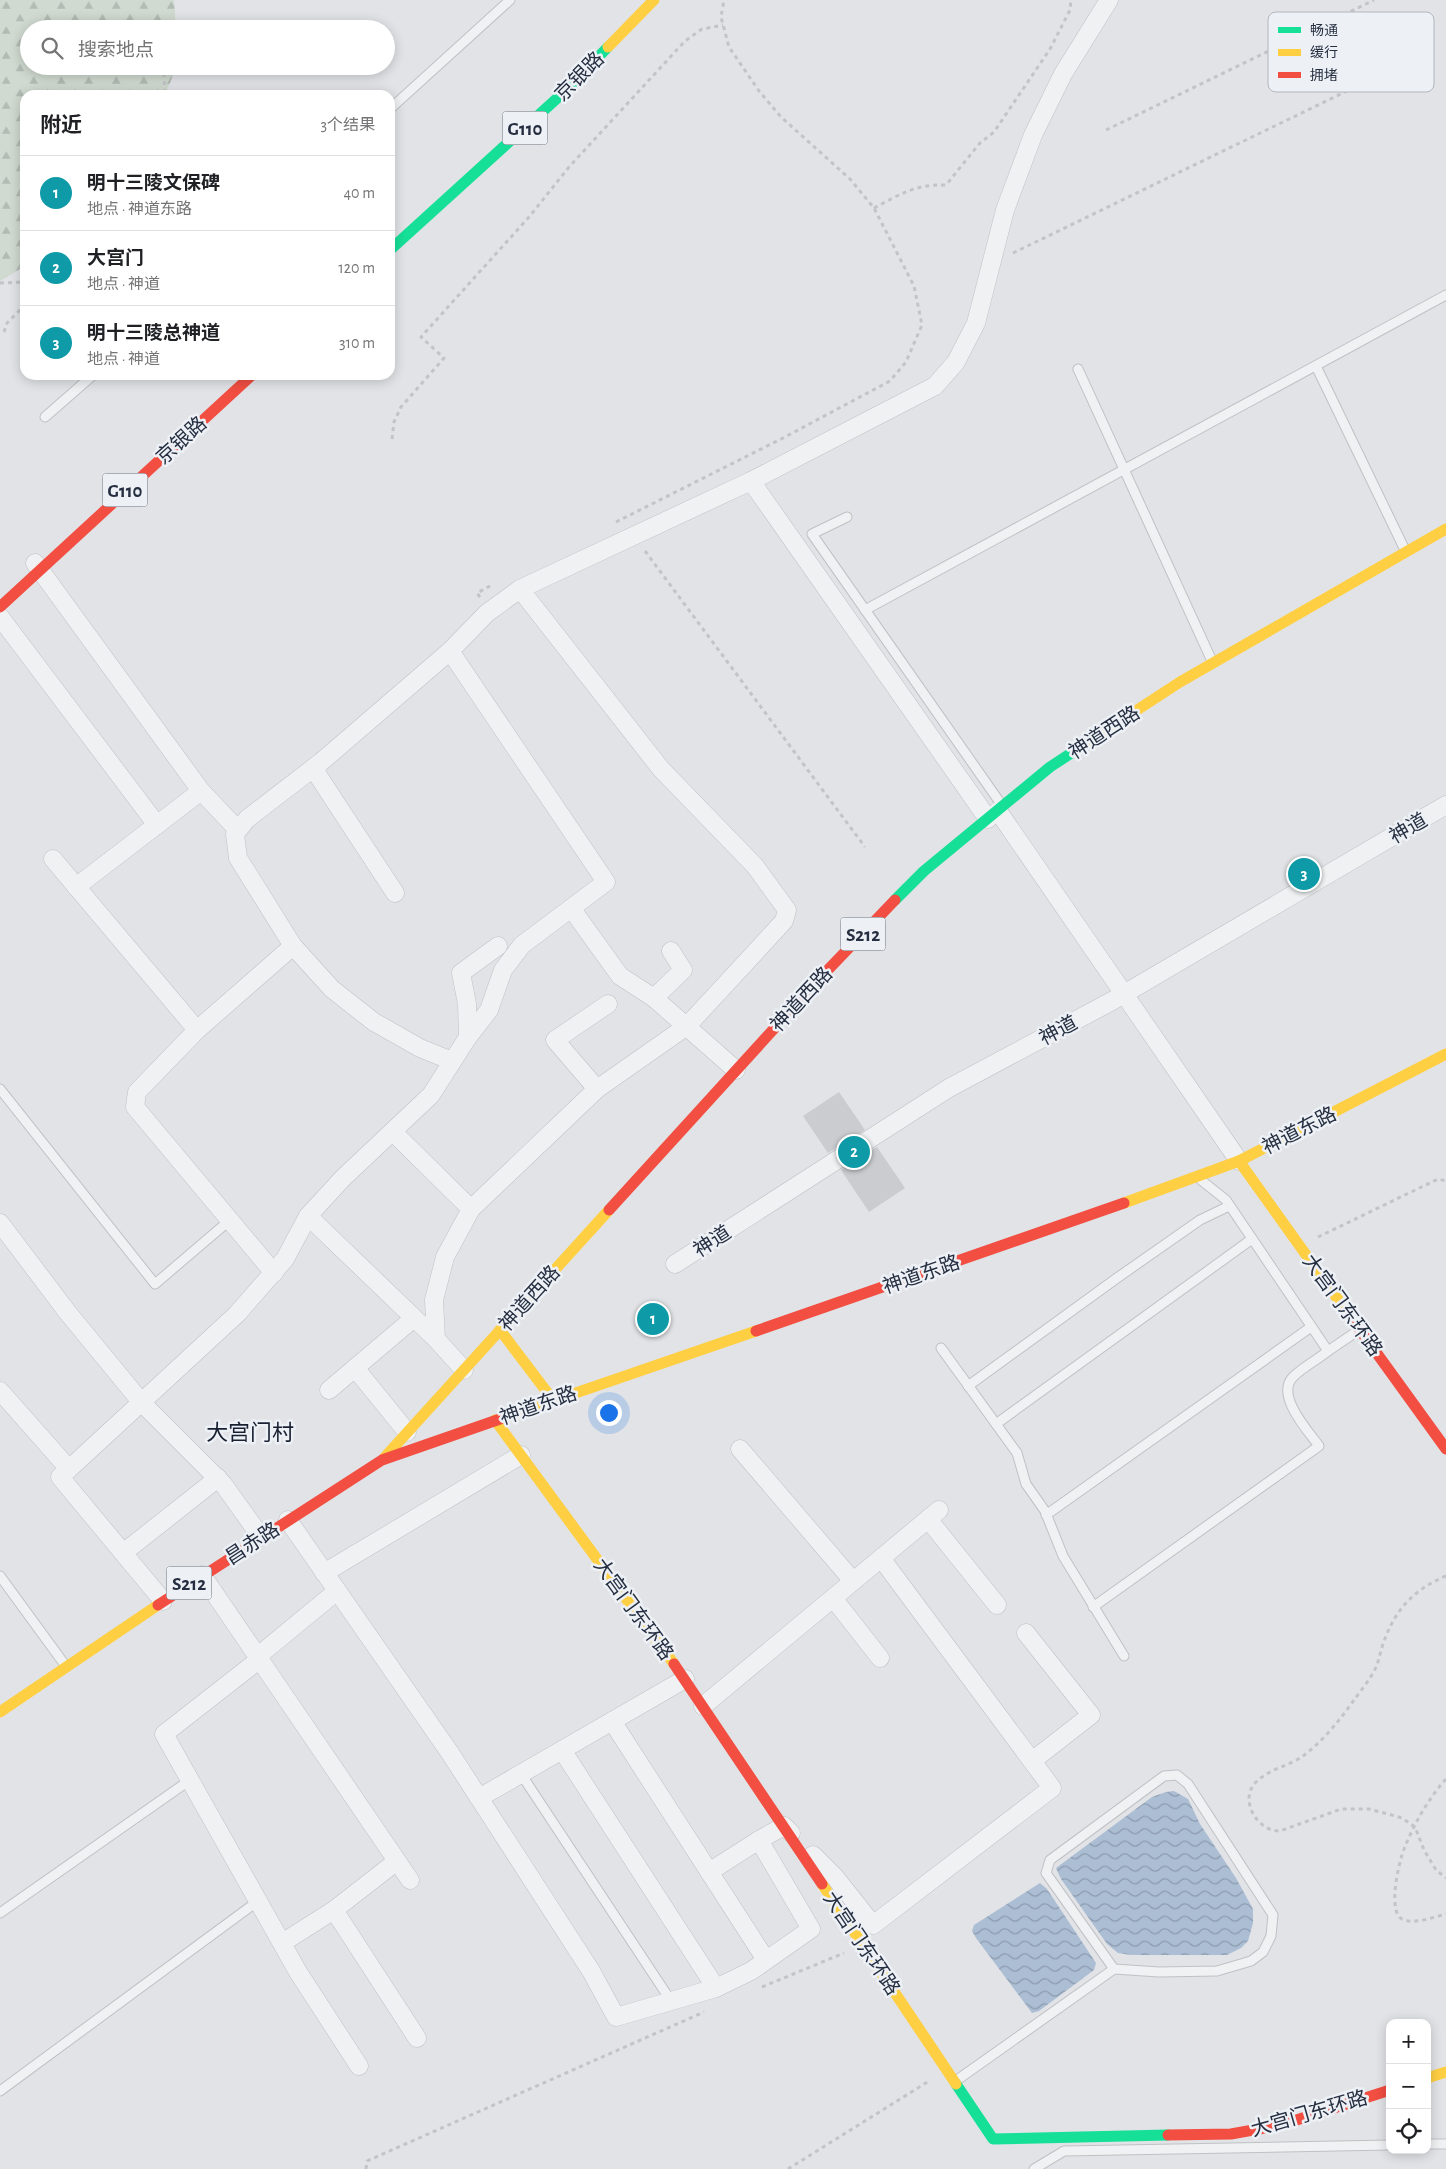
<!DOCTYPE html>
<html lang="zh">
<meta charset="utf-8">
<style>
body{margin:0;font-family:"Alegreya Sans","Noto Sans SC",sans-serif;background:#f6f6f6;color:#202124}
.controls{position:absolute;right:15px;bottom:15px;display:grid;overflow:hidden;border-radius:10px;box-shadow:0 2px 12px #0003}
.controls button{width:45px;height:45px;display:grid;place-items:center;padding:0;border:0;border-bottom:1px solid #e0e0e0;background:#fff;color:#202124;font:25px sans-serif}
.you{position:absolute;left:608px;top:1412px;width:18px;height:18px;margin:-12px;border:4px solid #fff;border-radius:50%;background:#1a73e8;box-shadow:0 0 0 8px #1a73e833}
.badge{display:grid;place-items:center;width:32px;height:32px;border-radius:50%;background:#676e7b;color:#fff;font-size:16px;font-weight:700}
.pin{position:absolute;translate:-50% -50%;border:2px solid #fff;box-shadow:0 1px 5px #0006}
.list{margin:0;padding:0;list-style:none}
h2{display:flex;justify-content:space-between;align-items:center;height:65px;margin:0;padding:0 20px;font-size:21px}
h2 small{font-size:16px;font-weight:400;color:#757577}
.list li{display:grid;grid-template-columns:32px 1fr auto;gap:15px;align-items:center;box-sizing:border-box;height:75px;padding:0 20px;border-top:1px solid #e0e0e0}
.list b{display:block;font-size:19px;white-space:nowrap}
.list p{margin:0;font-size:16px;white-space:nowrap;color:#757577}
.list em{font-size:16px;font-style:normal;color:#757577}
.icon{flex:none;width:28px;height:28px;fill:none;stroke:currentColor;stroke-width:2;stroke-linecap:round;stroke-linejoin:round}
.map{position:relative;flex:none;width:1446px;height:2169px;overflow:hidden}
.search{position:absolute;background:#fff;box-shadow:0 2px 12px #0003;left:20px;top:20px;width:375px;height:55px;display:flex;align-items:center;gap:12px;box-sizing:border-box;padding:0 18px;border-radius:28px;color:#757577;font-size:19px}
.panel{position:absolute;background:#fff;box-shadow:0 2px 12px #0003;left:20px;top:90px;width:375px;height:290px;border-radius:15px}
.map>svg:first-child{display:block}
.forest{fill:url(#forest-firs)}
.water{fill:url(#water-waves)}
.building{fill:#caccd0}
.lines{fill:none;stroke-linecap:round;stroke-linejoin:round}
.lane-casing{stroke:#bfc1c4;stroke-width:11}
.street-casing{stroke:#bfc1c4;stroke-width:19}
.path{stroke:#c2c4c9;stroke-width:3;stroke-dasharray:4 4;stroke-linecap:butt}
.lane{stroke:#f0f1f3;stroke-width:9}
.street{stroke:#f0f1f3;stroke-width:18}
.fast{stroke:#16e098;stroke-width:11}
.slow{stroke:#ffcf43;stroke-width:11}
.jam{stroke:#f24e42;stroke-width:11}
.labels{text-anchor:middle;stroke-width:5;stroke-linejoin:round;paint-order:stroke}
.shield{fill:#edf1f6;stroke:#626977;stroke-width:1}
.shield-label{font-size:19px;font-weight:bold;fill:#262f41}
.street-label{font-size:20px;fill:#262f41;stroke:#edf1f6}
.quarter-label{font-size:22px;fill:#182031;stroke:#edf1f6}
.key{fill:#edf1f6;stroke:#b1b7c0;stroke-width:1}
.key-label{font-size:14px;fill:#262f41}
</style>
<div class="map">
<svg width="1446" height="2169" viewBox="0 0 1446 2169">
<defs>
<pattern id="forest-firs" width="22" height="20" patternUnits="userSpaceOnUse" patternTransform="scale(1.25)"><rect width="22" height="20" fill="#d0dad0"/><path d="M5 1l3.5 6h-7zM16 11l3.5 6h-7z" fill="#b2bbb4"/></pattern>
<pattern id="water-waves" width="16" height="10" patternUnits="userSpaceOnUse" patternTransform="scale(1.25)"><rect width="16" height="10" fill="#acbed4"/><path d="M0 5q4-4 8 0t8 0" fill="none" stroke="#8c9bae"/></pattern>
</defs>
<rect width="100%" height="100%" fill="#e1e3e6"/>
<!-- forest -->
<path class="forest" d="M0,0H174L176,29H29V66H177L165,95H25V266L0,281Z"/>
<!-- water -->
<g class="water">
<path d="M1174,1791L1188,1799L1200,1824L1236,1878L1253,1909V1923L1248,1941L1241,1948L1227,1955H1131L1118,1953L1107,1944L1061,1879L1056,1868L1152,1797L1166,1792Z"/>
<path d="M1040,1883L1047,1889L1096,1963L1094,1970L1039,2011L1032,2013L976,1938L972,1931L974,1925Z"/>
</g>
<!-- building -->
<g class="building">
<path d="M839,1092L865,1130L828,1153L803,1116Z"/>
<path d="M877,1147L905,1188L869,1212L841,1170Z"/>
</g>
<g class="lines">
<!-- lane casing -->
<g class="lane-casing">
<g id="lane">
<path d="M390,109L510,0"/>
<path d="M1316,366L1405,550"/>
<path d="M1078,369L1212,661"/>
<path d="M45,417L93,375"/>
<path d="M847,517L812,534L1001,804"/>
<path d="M865,610L1446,295"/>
<path d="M0,1089L155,1284L230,1220"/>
<path d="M941,1348L1017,1453L1026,1484L1045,1511L1063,1556L1124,1656"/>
<path d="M1328,1351L1359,1330"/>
<path d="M968,1386L1117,1278L1200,1220L1229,1206"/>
<path d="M996,1424L1252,1239"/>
<path d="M1046,1515L1311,1327"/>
<path d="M0,1576L65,1665"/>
<path d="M1093,1607L1319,1446C1308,1431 1275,1395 1293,1377C1303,1367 1317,1360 1328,1351L1226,1200L1201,1180"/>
<path d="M521,1774L671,2001"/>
<path d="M0,1913L190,1780"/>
<path d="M957,2080L1114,1969L1159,1972L1217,1971L1251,1961L1263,1952L1271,1936L1273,1915L1188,1784L1177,1775L1164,1776L1050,1860L1046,1873L1114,1969"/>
<path d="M0,2091L258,1901"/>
<path d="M1427,2144H1446"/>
<path d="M1034,2169L1064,2151L1390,2145"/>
</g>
</g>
<!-- street casing -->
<g class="street-casing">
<g id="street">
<path d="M751,481L988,819"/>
<path d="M35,563L201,791"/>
<path d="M520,589L751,481L935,386L956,362L976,323L1005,210L1033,135L1063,74L1109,0"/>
<path d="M0,617L157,825"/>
<path d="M313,768L395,893"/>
<path d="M998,811L1239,1161"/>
<path d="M53,859L197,1030"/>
<path d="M76,887L201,791L238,830"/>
<path d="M571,908L620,976L654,998"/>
<path d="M671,951L683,970L654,998L736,1070"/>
<path d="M468,1037L467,1004L461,973L498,946"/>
<path d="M452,1061L420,1048L374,1022L332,989L293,946L238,858L235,834L247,819L321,762L450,651L487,613L520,589L661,769L755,866L787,910L784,921L687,1026L597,1089L471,1209L445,1257L434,1300L436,1339L464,1370"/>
<path d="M597,1089L555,1040L608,1004"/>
<path d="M393,1132L471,1209"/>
<path d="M308,1216L436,1339"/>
<path d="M0,1223L68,1313L142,1403L223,1484L261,1537"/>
<path d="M675,1264L949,1088L1112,1001L1446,805"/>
<path d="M274,1273L135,1107L137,1092L197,1030L293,946"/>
<path d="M355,1368L407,1432"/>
<path d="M329,1390L414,1318"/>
<path d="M0,1391L69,1469L60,1477L163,1601"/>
<path d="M740,1449L853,1581"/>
<path d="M69,1469L237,1314L285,1259L308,1216L343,1178L431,1095L468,1037L489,1010L503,970L522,945L606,882L450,651"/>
<path d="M928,1519L997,1605"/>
<path d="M288,1520L450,1753L591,1971L616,2017L716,1988L751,1971L811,1929L759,1840L784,1826L791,1833"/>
<path d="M123,1553L218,1478"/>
<path d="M324,1573L521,1455"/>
<path d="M202,1575L410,1880"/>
<path d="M833,1598L880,1658"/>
<path d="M1026,1633L1091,1715L1032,1761"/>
<path d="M258,1656L337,1591"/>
<path d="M260,1659L164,1734L298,1972L359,2066"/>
<path d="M703,1706L939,1510"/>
<path d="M612,1721L766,1960"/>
<path d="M562,1750L716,1988"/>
<path d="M479,1798L685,1679"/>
<path d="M813,1855L835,1877L873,1925L1052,1788L881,1558"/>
<path d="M709,1872L759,1840"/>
<path d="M334,1910L417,2038"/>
<path d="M282,1943L334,1910L397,1861"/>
</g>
</g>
<!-- path -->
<g class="path">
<path d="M161,66L164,71L165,95"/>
<path d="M1106,130L1374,0"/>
<path d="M874,208C901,194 915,184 946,185L980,143L994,132L1050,49L1070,10L1071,0"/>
<path d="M1013,253L1353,88"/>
<path d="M0,283L25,282"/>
<path d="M4,332L7,323L25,305"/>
<path d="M392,439L394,422L401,407L444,358L421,337L529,217L569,167L685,41L702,29L723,25"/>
<path d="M616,522L783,438L890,381L906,362L922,325L914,286L874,208L850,179L781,117L759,91L729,47L721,17L724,0"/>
<path d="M645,551L865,847"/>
<path d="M480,597L477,593L490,586"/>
<path d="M1318,1237L1438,1179L1446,1181"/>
<path d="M1446,1576C1417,1588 1398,1606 1386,1636C1382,1645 1380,1655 1377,1665C1372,1677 1362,1689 1354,1700C1340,1720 1323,1741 1303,1756C1289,1766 1269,1769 1256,1782C1238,1800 1258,1832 1280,1831L1341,1809H1369L1388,1814L1402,1818L1415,1827L1424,1850L1436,1870L1446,1878"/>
<path d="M1446,1779C1428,1799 1414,1824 1404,1849C1399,1862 1386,1915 1404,1920C1416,1924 1434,1917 1446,1914"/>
<path d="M762,1987L844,1953"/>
<path d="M366,2169L367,2161L704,2012"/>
<path d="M788,2169L929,2081"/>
</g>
<!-- lane -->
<use href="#lane" class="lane"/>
<!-- street -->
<use href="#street" class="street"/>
<!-- fast -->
<g class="fast">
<path d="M390,250L564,92L608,47"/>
<path d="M895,900L924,871L1050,767L1085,744"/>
<path d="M956,2084L993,2139L1168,2135"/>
</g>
<!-- slow -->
<g class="slow">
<path d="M608,47L654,0"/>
<path d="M1085,744L1180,682L1446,529"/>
<path d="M1239,1161L1352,1319"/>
<path d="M1124,1203L1239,1161L1446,1054"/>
<path d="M500,1330L553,1400"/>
<path d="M500,1419L756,1331"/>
<path d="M495,1420L674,1664"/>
<path d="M385,1457L609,1210"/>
<path d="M0,1712L158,1605"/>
<path d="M822,1884L956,2084"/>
<path d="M1427,2078L1446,2072"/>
</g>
<!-- jam -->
<g class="jam">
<path d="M0,607L252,375"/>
<path d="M609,1210L822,976L895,900"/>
<path d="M1352,1319L1446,1449"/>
<path d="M756,1331L1124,1203"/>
<path d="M158,1605L382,1460L500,1419"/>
<path d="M674,1664L822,1884"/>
<path d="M1168,2135L1231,2134L1281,2125L1390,2090"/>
</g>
</g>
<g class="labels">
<!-- shield labels -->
<g class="shield">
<rect x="502.5" y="111.5" width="45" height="33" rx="4"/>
<rect x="102.5" y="473.5" width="45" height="33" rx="4"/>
<rect x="840.5" y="917.5" width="45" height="33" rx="4"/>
<rect x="166.5" y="1566.5" width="45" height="33" rx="4"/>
</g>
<g class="shield-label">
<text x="525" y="135">G110</text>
<text x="125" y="497">G110</text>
<text x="863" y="941">S212</text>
<text x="189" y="1590">S212</text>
</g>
<!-- street labels -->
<g class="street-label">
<text transform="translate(579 76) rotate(-45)" y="7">京银路</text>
<text transform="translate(181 440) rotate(-42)" y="7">京银路</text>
<text transform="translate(1104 732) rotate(-33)" y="7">神道西路</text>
<text transform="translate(1408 828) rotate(-30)" y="7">神道</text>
<text transform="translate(801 999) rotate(-47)" y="7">神道西路</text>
<text transform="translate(1058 1030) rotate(-28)" y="7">神道</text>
<text transform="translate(1299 1130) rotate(-27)" y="7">神道东路</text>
<text transform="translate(712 1241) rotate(-33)" y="7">神道</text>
<text transform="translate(921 1274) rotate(-19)" y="7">神道东路</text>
<text transform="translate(529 1298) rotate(-48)" y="7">神道西路</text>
<text transform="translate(1343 1305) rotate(54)" y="7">大宫门东环路</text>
<text transform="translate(538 1405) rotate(-19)" y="7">神道东路</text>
<text transform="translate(252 1543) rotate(-33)" y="7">昌赤路</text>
<text transform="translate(634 1609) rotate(54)" y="7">大宫门东环路</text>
<text transform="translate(862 1943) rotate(56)" y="7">大宫门东环路</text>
<text transform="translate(1309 2113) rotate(-16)" y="7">大宫门东环路</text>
</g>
<!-- quarter labels -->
<g class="quarter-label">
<text x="250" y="1440">大宫门村</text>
</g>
</g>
<!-- legend -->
<rect x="1268" y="12" width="166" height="80" rx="8" class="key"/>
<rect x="1278" y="27" width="23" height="6" fill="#16e098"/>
<rect x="1278" y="49" width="23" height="7" fill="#ffcf43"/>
<rect x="1278" y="72" width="23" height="6" fill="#f24e42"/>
<g class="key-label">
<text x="1310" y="35">畅通</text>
<text x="1310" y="57">缓行</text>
<text x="1310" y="80">拥堵</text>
</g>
</svg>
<div class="controls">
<button>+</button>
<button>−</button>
<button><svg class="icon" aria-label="locate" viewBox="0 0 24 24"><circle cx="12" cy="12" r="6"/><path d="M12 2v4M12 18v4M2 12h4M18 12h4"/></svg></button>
</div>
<div class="you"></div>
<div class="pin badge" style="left:653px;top:1319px;background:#0f9aa8">1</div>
<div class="pin badge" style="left:854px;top:1152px;background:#0f9aa8">2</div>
<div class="pin badge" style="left:1304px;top:874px;background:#0f9aa8">3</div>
<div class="search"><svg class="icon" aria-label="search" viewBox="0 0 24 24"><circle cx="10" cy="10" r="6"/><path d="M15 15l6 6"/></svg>搜索地点</div>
<section class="panel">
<h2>附近<small>3个结果</small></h2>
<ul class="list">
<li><span class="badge" style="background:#0f9aa8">1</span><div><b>明十三陵文保碑</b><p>地点 · 神道东路</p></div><em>40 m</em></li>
<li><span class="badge" style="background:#0f9aa8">2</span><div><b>大宫门</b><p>地点 · 神道</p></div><em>120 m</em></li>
<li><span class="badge" style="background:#0f9aa8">3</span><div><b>明十三陵总神道</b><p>地点 · 神道</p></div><em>310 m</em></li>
</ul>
</section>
</div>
